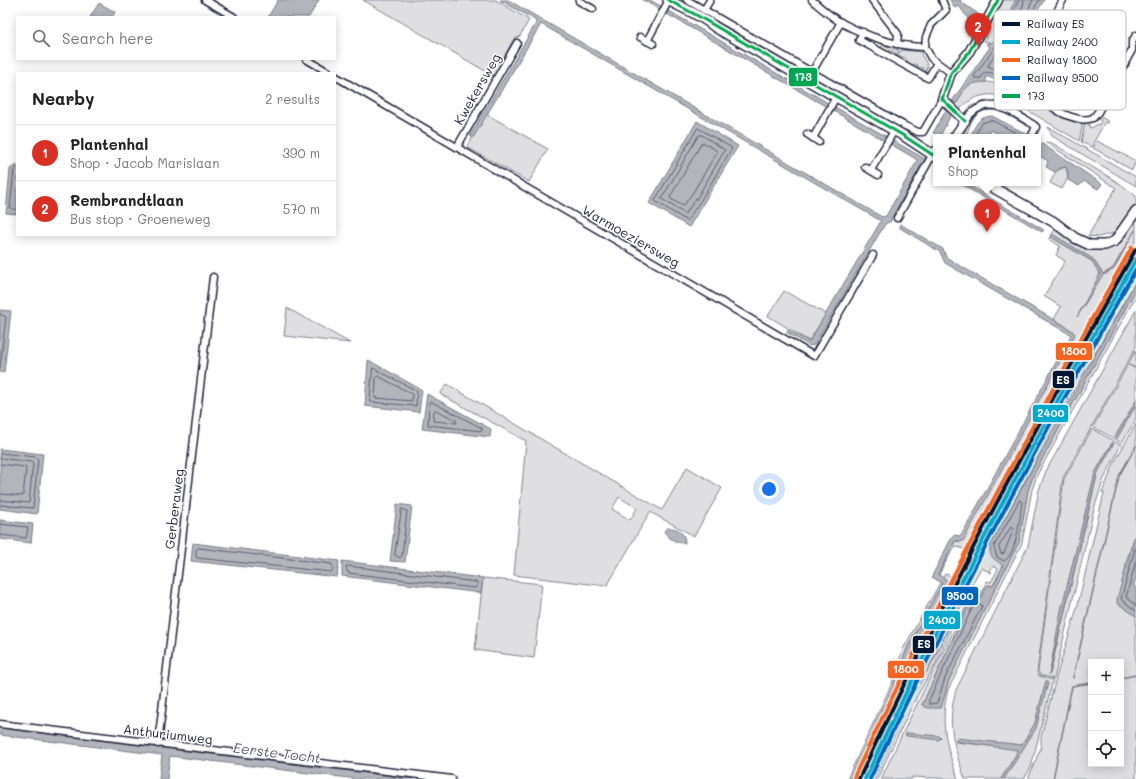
<!DOCTYPE html>
<meta charset="utf-8">
<style>
body{margin:0;font-family:Mali,sans-serif;background:#f2f2f2;color:#222}
.controls{position:absolute;right:12px;bottom:12px;display:grid;overflow:hidden;border-radius:0px;box-shadow:0 2px 10px #0003}
.controls button{width:36px;height:36px;display:grid;place-items:center;padding:0;border:0;border-bottom:1px solid #e0e0e0;background:#fff;color:#222;font:20px sans-serif}
.you{position:absolute;left:769px;top:489px;width:14px;height:14px;margin:-10px;border:3px solid #fff;border-radius:50%;background:#1a73e8;box-shadow:0 0 0 6px #1a73e833}
.badge{display:grid;place-items:center;width:26px;height:26px;border-radius:50%;background:#d93025;color:#fff;font-size:13px;font-weight:700}
.pin{position:absolute;translate:-50% -33px;filter:drop-shadow(0 1px 2px #0008)}
.pin::after{content:'';position:absolute;top:21px;width:14px;height:12px;background:inherit;clip-path:polygon(0 0,100% 0,50% 100%)}
.popup{position:absolute;left:933px;top:134px;width:108px;height:52px;box-sizing:border-box;display:grid;place-content:center;border-radius:0px;background:#fff;filter:drop-shadow(0 1px 3px #0005);font-size:13px;white-space:nowrap;color:#767676}
.popup b{font-size:15px;color:#222}
.popup::after{content:'';position:absolute;left:50%;top:100%;margin-left:-8px;border:8px solid transparent;border-top-color:#fff}
.list{margin:0;padding:0;list-style:none}
h2{display:flex;justify-content:space-between;align-items:center;height:52px;margin:0;padding:0 16px;font-size:17px}
h2 small{font-size:13px;font-weight:400;color:#767676}
.list li{display:grid;grid-template-columns:26px 1fr auto;gap:12px;align-items:center;box-sizing:border-box;height:56px;padding:0 16px;border-top:1px solid #e0e0e0}
.list b{display:block;font-size:15px;white-space:nowrap}
.list p{margin:0;font-size:13px;white-space:nowrap;color:#767676}
.list em{font-size:13px;font-style:normal;color:#767676}
.icon{flex:none;width:22px;height:22px;fill:none;stroke:currentColor;stroke-width:2;stroke-linecap:round;stroke-linejoin:round}
.map{position:relative;flex:none;width:1136px;height:779px;overflow:hidden}
.search{position:absolute;background:#fff;box-shadow:0 2px 10px #0003;left:16px;top:16px;width:320px;height:44px;display:flex;align-items:center;gap:10px;box-sizing:border-box;padding:0 14px;border-radius:0px;color:#767676;font-size:15px}
.panel{position:absolute;background:#fff;box-shadow:0 2px 10px #0003;left:16px;top:72px;width:320px;height:164px;border-radius:0px}
.map>svg:first-child{display:block}
.green{fill:#dfdfe2;stroke:#80808e;fill-rule:evenodd}
.water{fill:#b4b4bc;stroke:#7a7a88}
.pier{fill:#fff}
.lines{fill:none;stroke-linecap:round;stroke-linejoin:round}
.shore{stroke:#5c5c6f;stroke-width:1}
.stream{stroke:#7a7a88;stroke-width:1.5}
.minor-casing{stroke:#22223b;stroke-width:9}
.tertiary-casing{stroke:#22223b;stroke-width:11}
.secondary-casing{stroke:#22223b;stroke-width:12}
.minor{stroke:#fff;stroke-width:6}
.tertiary{stroke:#fff;stroke-width:8}
.secondary{stroke:#fff;stroke-width:9}
.bus-1-casing{stroke:#fff;stroke-width:6}
.bus-1{stroke:#00a651;stroke-width:3}
.rail-1-casing{stroke:#fff;stroke-width:7}
.rail-2-casing{stroke:#fff;stroke-width:7}
.rail-3-casing{stroke:#fff;stroke-width:7}
.rail-4-casing{stroke:#fff;stroke-width:7}
.rail-1{stroke:#011633;stroke-width:4}
.rail-2{stroke:#00a9ce;stroke-width:4}
.rail-3{stroke:#f26522;stroke-width:4}
.rail-4{stroke:#0065bd;stroke-width:4}
.labels{text-anchor:middle;stroke-width:3;stroke-linejoin:round;paint-order:stroke}
.street-label{font-size:13px;fill:#22223b;stroke:#fff}
.water-label{font-size:14px;font-style:italic;fill:#5c5c6f;stroke:#fff}
.key{fill:#fff;stroke:#bdbdc4;stroke-width:1}
.key-label{font-size:11px;fill:#22223b}
.line-badge{stroke:#fff;stroke-width:1.5}
.badge-label{font-size:11px;text-anchor:middle;font-weight:bold;fill:#fff}
</style>
<div class="map">
<svg width="1136" height="779" viewBox="0 0 1136 779">
<rect width="100%" height="100%" fill="#fff"/>
<filter id="ink" filterUnits="userSpaceOnUse"><feTurbulence type="fractalNoise" baseFrequency=".025" numOctaves="2"/><feDisplacementMap in="SourceGraphic" scale="8" xChannelSelector="R" yChannelSelector="G"/><feConvolveMatrix kernelMatrix="1 2 1 2 8 2 1 2 1" color-interpolation-filters="sRGB"/></filter>
<g filter="url(#ink)">
<!-- green -->
<g class="green">
<path d="M363,0H496L529,20L520,36L513,40L494,76Z"/>
<path d="M1001,0H1016L992,43L984,41Z"/>
<path d="M883,45L899,50L896,56V53H893V51H886L879,47H882Z"/>
<path d="M901,50L923,52L921,54L928,66L925,71L929,73L928,75L921,71H923V68L917,67L916,64L909,65L905,62H908L904,57H897Z"/>
<path d="M1022,58L1030,61L1031,79L1034,86L1015,102C994,90 974,93 958,111L951,103L952,101L957,103C960,98 963,89 967,86C975,80 991,81 999,85L1002,83L1011,92L1022,70Z"/>
<path d="M1036,97L1039,98C1047,113 1064,119 1081,124L1083,123L1079,141L1022,107L1025,106L1026,107L1032,103L1031,99Z"/>
<path d="M988,100L1003,102L1013,107C1008,108 1005,105 1000,103C986,99 974,107 966,117L963,115L971,106Z"/>
<path d="M990,108L1004,111L1029,124L1027,126C1012,118 988,99 973,119C970,124 968,131 965,137H962C969,122 973,111 990,108Z"/>
<path d="M486,114L548,149L529,182L467,147Z"/>
<path d="M1097,118H1103L1109,122L1108,123L1105,122L1091,147L1081,142L1085,123H1089V127L1092,128L1097,124L1099,125L1101,121Z"/>
<path d="M1048,127L1136,177V186L1052,136Z"/>
<path d="M1097,141L1136,161L1132,170L1093,148Z"/>
<path d="M1045,142L1052,143L1119,183L1136,196V205L1114,233L1098,237L1088,236L1116,188Z"/>
<path d="M1066,167L1068,178L1062,189L1050,183L1056,171Z"/>
<path d="M1136,216V240L1020,448L966,550L955,546L938,576L955,541L961,542L1074,336L1073,331L1054,319L1061,307L1044,296L1065,261L1056,255L1060,246L1049,239L1051,237L1093,262L1100,275L1102,276L1103,274L1093,259L1052,234L1056,229L1101,248Z"/>
<path d="M1136,267V281L1065,406L990,546C990,557 997,559 1003,566L993,586L989,585L980,599L971,595L974,591L980,594L987,581L991,582L998,569L993,566L990,571L992,573L981,568L967,593L962,590L928,662L910,653L948,581L943,578L945,574L952,576L914,652L926,659L1001,511Z"/>
<path d="M1136,289V296L1037,475L1032,490L1022,543L948,690C939,722 947,749 958,779L912,777V779H881C909,718 940,658 970,598V601L922,705L941,708L949,680L1019,542L1028,490L1034,474Z"/>
<path d="M784,291L826,314L809,341L768,316Z"/>
<path d="M287,308L350,343L284,336Z"/>
<path d="M1136,310V347L1063,478L1037,672L1039,676L1053,680L1031,767L1024,779H1004L1036,728L1046,682L1035,723L1022,745L956,739V742L1015,749L1018,751L1001,779H965C954,747 946,724 956,690L1028,546L1039,490L1046,471Z"/>
<path d="M1136,350V368L1129,365L1136,369V401L1115,437L1117,438L1136,405V419L1122,443L1093,427Z"/>
<path d="M447,384L662,510L687,467L722,488L694,536L650,512L607,586L514,575L526,441L440,394ZM619,497L637,508L630,520L612,509Z"/>
<path d="M1136,424V532L1126,562L1122,606L1136,616V779H1028L1041,747V737L1056,678L1078,604L1104,493H1102L1115,461ZM1091,662H1121V764H1091Z"/>
<path d="M1092,429L1121,445L1103,481L1094,509L1054,679L1040,675L1038,671L1064,479ZM1114,443L1098,472L1050,674L1061,611L1095,473L1112,443Z"/>
<path d="M483,578L542,584L534,658L475,650Z"/>
<path d="M941,581L942,583L908,646L893,686L849,779H847L892,683L903,649Z"/>
<path d="M964,595H965V598L935,665L917,696L877,779H874L914,693L934,659Z"/>
</g>
<!-- water -->
<g class="water">
<path d="M278,0H319L309,17H268Z"/>
<path d="M500,0H508L882,217L886,216L917,161L916,159L643,0H650L925,159L892,217L891,221L885,224L814,345L810,346L786,332L788,330L809,342L881,221L541,24L473,138L470,136L536,23L535,20Z"/>
<path d="M950,0H960L964,4L977,13L978,17L974,27L959,6L955,8Z"/>
<path d="M1016,0H1044L1038,10L1042,13V18L1036,31L1027,26L1019,40L1017,39L1010,50L1022,58L1021,80L1015,91L1011,92L1002,83L986,76V82C966,83 966,87 957,103L952,101L990,47L986,44L992,42Z"/>
<path d="M99,3L115,12L112,17H90Z"/>
<path d="M946,110L952,113L940,136H937L933,133Z"/>
<path d="M992,116L1032,137H1004L991,130L984,137H970C976,125 977,117 992,116Z"/>
<path d="M697,121L738,146L689,227L649,203Z"/>
<path d="M1038,141L1102,184L1098,189L1084,181L1079,186L1068,180V172L1066,167L1060,168L1055,172L1046,167L1048,161L1038,155Z"/>
<path d="M17,164V214L6,213L10,169Z"/>
<path d="M959,183H965L1044,230L1042,232Z"/>
<path d="M900,224L943,249L946,257L957,264L1065,326L1075,334L963,541H955L938,574L948,581L910,653L928,662L962,590L980,599L987,585L993,586L1003,566C996,559 987,558 991,544L1136,281V289L1034,474L1028,490L1019,542L949,680L941,708H927L922,705L971,600L970,598L964,595L934,659L914,693L874,779H849L893,686L908,646L942,583L932,577L933,574L953,535L961,536L1071,335L945,263L940,252L900,228Z"/>
<path d="M1135,230L1114,269L1102,276L1077,317L1100,274L1092,261L1051,237L1052,234L1093,259L1103,274L1113,268Z"/>
<path d="M0,310L11,311L4,373L0,372Z"/>
<path d="M368,360L422,390L419,412L365,406Z"/>
<path d="M427,394L491,429L490,437L422,429Z"/>
<path d="M1136,401V405L1117,438L1115,437Z"/>
<path d="M1112,443L1113,444L1097,474L1049,675L1061,611L1095,473Z"/>
<path d="M0,449L43,454L37,514L0,509Z"/>
<path d="M397,504L412,506L405,562L390,561Z"/>
<path d="M0,520L33,524L31,543L0,539Z"/>
<path d="M668,528C678,527 685,533 685,543C678,544 667,538 664,531Z"/>
<path d="M1136,532V578L1134,585L1136,588V616L1117,603V599Z"/>
<path d="M193,543L339,561L337,577L191,561Z"/>
<path d="M342,561L483,578L481,593L342,576Z"/>
<path d="M1046,681L1048,683L1036,728L1004,779H1001L1016,755L1017,750L955,741L957,738L1022,745L1035,723Z"/>
<path d="M0,728L413,779H357L170,756L167,779H159L162,755L0,735Z"/>
<path d="M907,733L939,736L941,738L939,740L907,736L905,735Z"/>
</g>
<!-- pier -->
<path class="pier" d="M914,653L926,659L869,779H855Z"/>
<g class="lines">
<!-- shore -->
<g class="shore">
<path d="M1019,0L993,50L974,76L975,78H981L984,73C993,70 1005,80 1011,85H1014L1017,79L1018,61L1008,54L1007,49L1024,23H1035L1038,16L1034,9L1039,0"/>
<path d="M1024,0L1023,6L1010,28L1011,31L1015,30L1021,19L1030,16L1029,8L1033,0"/>
<path d="M998,50H1001L1004,57L1013,64L1011,77L988,66Z"/>
<path d="M698,128L732,148L701,200L687,221L655,201Z"/>
<path d="M699,135H702L725,150L697,198L685,214L662,199Z"/>
<path d="M974,137L982,123L991,120L1024,137"/>
<path d="M704,143L716,150L717,152L692,194L683,206L671,199L670,197L701,144Z"/>
<path d="M17,168L14,170L10,208L17,210"/>
<path d="M0,314L6,317L0,368"/>
<path d="M373,368L417,391L416,406L370,402Z"/>
<path d="M378,376L412,394V401L375,398L376,378Z"/>
<path d="M432,402L482,428V431L428,425L429,403Z"/>
<path d="M436,410L456,420L457,423L433,421L434,411Z"/>
<path d="M0,453L36,457L38,459L33,508L0,505"/>
<path d="M0,458L31,462L33,464L29,503L0,500"/>
<path d="M0,464L25,467L26,469L23,496L0,494"/>
<path d="M1020,500L1022,502C1020,516 1017,554 1004,561L997,557L994,547Z"/>
<path d="M402,509L407,511L402,556L400,558L395,555Z"/>
<path d="M0,524L27,527L28,529L26,538L0,535"/>
<path d="M1012,526L1014,528L1004,553L1001,554L999,547Z"/>
<path d="M1136,545L1121,599L1136,611"/>
<path d="M199,548L332,564L333,570L331,572L197,558L196,556V550Z"/>
<path d="M1136,561L1126,597L1136,605"/>
<path d="M348,566L476,582L478,584L475,588L348,573L346,567Z"/>
<path d="M976,603L981,604L982,606L945,678L937,703L929,704V700L974,604Z"/>
<path d="M854,779L897,688L907,659L910,658L924,665L925,667L911,692L871,779"/>
<path d="M859,779L901,690L910,666L912,665L917,667L918,669L906,689L866,779"/>
</g>
<!-- stream -->
<g class="stream">
<path d="M1073,678L1119,476L1136,446"/>
<path d="M1121,678L1136,675"/>
<path d="M1053,779L1072,686L1091,683"/>
</g>
<!-- minor casing -->
<g class="minor-casing">
<g id="minor">
<path d="M205,0L234,17"/>
<path d="M687,0L903,125L918,132H923L942,99"/>
<path d="M812,0C821,8 831,17 842,23C866,36 897,47 925,47L931,58L951,73"/>
<path d="M872,0L898,34L897,44"/>
<path d="M1063,0L1054,17V23L1125,64"/>
<path d="M579,1L593,9"/>
<path d="M704,10L710,0"/>
<path d="M863,32L859,40L928,78L937,63"/>
<path d="M640,37L653,44"/>
<path d="M1045,37C1021,65 1036,104 1069,116C1078,119 1084,121 1093,118L1098,112L1132,50V42L1136,35"/>
<path d="M647,41L669,0"/>
<path d="M925,47L926,37L931,25L946,10L942,0"/>
<path d="M306,59L330,73"/>
<path d="M812,72L841,22"/>
<path d="M335,76L814,356L873,255"/>
<path d="M1012,112L1017,105L1038,90"/>
<path d="M965,121C985,91 1011,111 1034,125L1036,127L1032,135"/>
<path d="M807,134L819,142"/>
<path d="M813,138L836,97"/>
<path d="M457,147L517,43"/>
<path d="M865,167L878,175"/>
<path d="M871,170L894,131"/>
<path d="M897,218L935,150"/>
<path d="M0,724L452,779"/>
<path d="M158,744L213,277"/>
</g>
</g>
<!-- tertiary casing -->
<g class="tertiary-casing">
<path id="tertiary" d="M954,137L965,121L942,99L951,73L969,52L998,0"/>
</g>
<!-- secondary casing -->
<g class="secondary-casing">
<g id="secondary">
<path d="M668,0C684,9 701,15 715,27L904,136L936,157"/>
<path d="M985,183L1054,222L1075,238L1090,245H1105L1115,241L1136,211"/>
</g>
</g>
<!-- minor -->
<use href="#minor" class="minor"/>
<!-- tertiary -->
<use href="#tertiary" class="tertiary"/>
<!-- secondary -->
<use href="#secondary" class="secondary"/>
<!-- bus-1 casing -->
<g class="bus-1-casing">
<g id="bus-1">
<path d="M668,0L698,16L904,136L936,157"/>
<path d="M942,99L951,73L969,52L998,0"/>
<path d="M942,99L965,121"/>
</g>
</g>
<!-- bus-1 -->
<use href="#bus-1" class="bus-1"/>
<!-- rail-1 casing -->
<g class="rail-1-casing">
<path id="rail-1" d="M859,779C943,598 1038,423 1136,249"/>
</g>
<!-- rail-2 casing -->
<g class="rail-2-casing">
<path id="rail-2" d="M865,779C947,602 1040,430 1136,259"/>
</g>
<!-- rail-3 casing -->
<g class="rail-3-casing">
<path id="rail-3" d="M854,777C939,596 1034,421 1132,247"/>
</g>
<!-- rail-4 casing -->
<g class="rail-4-casing">
<path id="rail-4" d="M870,779C951,605 1042,436 1136,269"/>
</g>
<!-- rail-1 -->
<use href="#rail-1" class="rail-1"/>
<!-- rail-2 -->
<use href="#rail-2" class="rail-2"/>
<!-- rail-3 -->
<use href="#rail-3" class="rail-3"/>
<!-- rail-4 -->
<use href="#rail-4" class="rail-4"/>
</g>
</g>
<g class="labels">
<!-- street labels -->
<g class="street-label">
<text transform="translate(477 89) rotate(-60)" y="5">Kwekersweg</text>
<text transform="translate(631 236) rotate(30)" y="5">Warmoeziersweg</text>
<text transform="translate(174 509) rotate(-83)" y="5">Gerberaweg</text>
<text transform="translate(168 734) rotate(7)" y="5">Anthuriumweg</text>
</g>
<!-- water labels -->
<g class="water-label">
<text transform="translate(277 753) rotate(7)" y="5">Eerste Tocht</text>
</g>
</g>
<!-- legend -->
<rect x="994" y="10" width="132" height="100" rx="6" class="key"/>
<rect x="1002" y="22" width="18" height="4" fill="#011633"/>
<rect x="1002" y="40" width="18" height="4" fill="#00a9ce"/>
<rect x="1002" y="58" width="18" height="4" fill="#f26522"/>
<rect x="1002" y="76" width="18" height="4" fill="#0065bd"/>
<rect x="1002" y="94" width="18" height="4" fill="#00a651"/>
<g class="key-label">
<text x="1027" y="28">Railway ES</text>
<text x="1027" y="46">Railway 2400</text>
<text x="1027" y="64">Railway 1800</text>
<text x="1027" y="82">Railway 9500</text>
<text x="1027" y="100">173</text>
</g>
<g class="line-badge">
<rect x="788" y="67" width="30" height="20" rx="4" fill="#00a651"/>
<rect x="1055" y="342" width="38" height="19" rx="4" fill="#f26522"/>
<rect x="1052" y="370" width="23" height="19" rx="4" fill="#011633"/>
<rect x="1032" y="404" width="37" height="19" rx="4" fill="#00a9ce"/>
<rect x="941" y="586" width="38" height="20" rx="4" fill="#0065bd"/>
<rect x="923" y="610" width="38" height="20" rx="4" fill="#00a9ce"/>
<rect x="912" y="635" width="23" height="19" rx="4" fill="#011633"/>
<rect x="887" y="660" width="38" height="19" rx="4" fill="#f26522"/>
</g>
<g class="badge-label">
<text x="803" y="81">173</text>
<text x="1074" y="355">1800</text>
<text x="1063" y="384">ES</text>
<text x="1051" y="417">2400</text>
<text x="960" y="600">9500</text>
<text x="942" y="624">2400</text>
<text x="924" y="648">ES</text>
<text x="906" y="673">1800</text>
</g>
</svg>
<div class="controls">
<button>+</button>
<button>−</button>
<button><svg class="icon" aria-label="locate" viewBox="0 0 24 24"><circle cx="12" cy="12" r="6"/><path d="M12 2v4M12 18v4M2 12h4M18 12h4"/></svg></button>
</div>
<div class="you"></div>
<div class="pin badge" style="left:987px;top:232px">1</div>
<div class="popup"><b>Plantenhal</b>Shop</div>
<div class="pin badge" style="left:978px;top:46px">2</div>
<div class="search"><svg class="icon" aria-label="search" viewBox="0 0 24 24"><circle cx="10" cy="10" r="6"/><path d="M15 15l6 6"/></svg>Search here</div>
<section class="panel">
<h2>Nearby<small>2 results</small></h2>
<ul class="list">
<li><span class="badge">1</span><div><b>Plantenhal</b><p>Shop · Jacob Marislaan</p></div><em>390 m</em></li>
<li><span class="badge">2</span><div><b>Rembrandtlaan</b><p>Bus stop · Groeneweg</p></div><em>570 m</em></li>
</ul>
</section>
</div>
